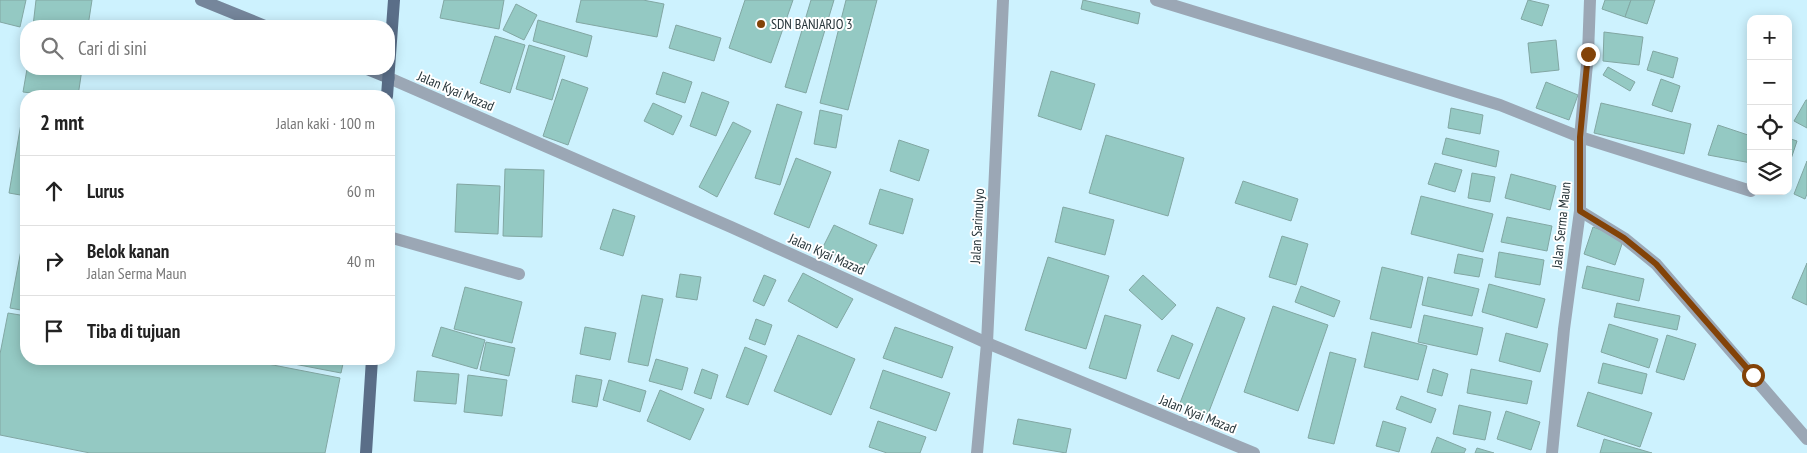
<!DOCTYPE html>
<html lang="id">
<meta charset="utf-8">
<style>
body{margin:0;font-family:"PT Sans Narrow",sans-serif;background:#f2f2f2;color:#222}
.controls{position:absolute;right:15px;top:15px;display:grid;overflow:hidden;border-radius:10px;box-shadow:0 2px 12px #0003}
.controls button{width:45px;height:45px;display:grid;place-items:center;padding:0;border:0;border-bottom:1px solid #e0e0e0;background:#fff;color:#222;font:25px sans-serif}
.stop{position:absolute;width:15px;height:15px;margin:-11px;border:4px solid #834308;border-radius:50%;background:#fff}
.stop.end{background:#834308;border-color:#fff;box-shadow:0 1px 5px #0008}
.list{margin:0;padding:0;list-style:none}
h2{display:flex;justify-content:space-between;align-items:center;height:65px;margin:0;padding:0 20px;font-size:21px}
h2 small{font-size:16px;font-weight:400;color:#767676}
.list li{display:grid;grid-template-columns:32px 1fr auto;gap:15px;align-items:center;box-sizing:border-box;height:70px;padding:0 20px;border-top:1px solid #e0e0e0}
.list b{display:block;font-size:19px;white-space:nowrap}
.list p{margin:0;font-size:16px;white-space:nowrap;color:#767676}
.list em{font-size:16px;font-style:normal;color:#767676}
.icon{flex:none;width:28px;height:28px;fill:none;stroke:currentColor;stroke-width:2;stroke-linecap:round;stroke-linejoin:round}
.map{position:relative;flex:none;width:1807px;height:453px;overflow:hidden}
.search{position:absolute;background:#fff;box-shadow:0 2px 12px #0003;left:20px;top:20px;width:375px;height:55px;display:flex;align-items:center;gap:12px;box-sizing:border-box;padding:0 18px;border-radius:20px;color:#767676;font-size:19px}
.panel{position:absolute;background:#fff;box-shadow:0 2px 12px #0003;left:20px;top:90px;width:375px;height:275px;border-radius:20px}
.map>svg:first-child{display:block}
.building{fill:#94c9c3;stroke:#82a7a3}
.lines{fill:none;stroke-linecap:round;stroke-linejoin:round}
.street{stroke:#9ba7b5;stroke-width:12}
.secondary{stroke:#75869b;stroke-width:12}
.primary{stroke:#5a6e88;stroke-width:12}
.route{stroke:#834308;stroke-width:6}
.poi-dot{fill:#834308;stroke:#fff;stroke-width:2}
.labels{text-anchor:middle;stroke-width:4;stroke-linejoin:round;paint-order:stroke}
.poi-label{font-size:14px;fill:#263439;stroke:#fff;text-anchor:start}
.street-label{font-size:14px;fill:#263439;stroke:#fff}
</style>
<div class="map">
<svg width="1807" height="453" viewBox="0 0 1807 453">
<rect width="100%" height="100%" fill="#cdf2fe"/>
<!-- building -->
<g class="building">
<path d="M0,0H26L20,27L0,22Z"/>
<path d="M36,0H92L88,26H33Z"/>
<path d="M444,0H504L499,29L440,18Z"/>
<path d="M581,0H643L664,4L657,37L576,22Z"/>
<path d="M745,0H793L771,63L729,48Z"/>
<path d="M811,0H834L806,93L785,87Z"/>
<path d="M846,0H877L848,110L820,103Z"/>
<path d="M1083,0L1140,13L1138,24L1081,9Z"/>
<path d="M1528,0L1549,5L1542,26L1521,19Z"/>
<path d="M1605,0H1631L1625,17L1602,9Z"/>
<path d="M1631,0H1655L1647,24L1625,17Z"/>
<path d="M516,4L537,15L524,40L503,30Z"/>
<path d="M538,20L592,36L587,57L533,41Z"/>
<path d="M676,25L721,38L714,61L669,48Z"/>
<path d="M1604,32L1643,37L1639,65L1603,61Z"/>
<path d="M495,36L525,45L510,93L480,83Z"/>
<path d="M1556,40L1559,70L1531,73L1528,43Z"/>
<path d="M529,45L565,56L552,100L516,89Z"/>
<path d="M1653,51L1678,58L1673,78L1647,70Z"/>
<path d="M1608,67L1635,82L1630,91L1603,75Z"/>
<path d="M27,69H82L78,96H56L23,92Z"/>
<path d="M1051,71L1095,84L1081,130L1038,116Z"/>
<path d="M663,72L692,82L685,103L656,94Z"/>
<path d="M562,79L588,88L568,145L543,136Z"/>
<path d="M1661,79L1680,86L1672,112L1652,105Z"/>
<path d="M1546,82L1578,95L1569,120L1536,108Z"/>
<path d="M702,92L729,102L716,136L690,126Z"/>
<path d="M1806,100H1807V128L1794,121Z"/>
<path d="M653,103L682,116L673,135L644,121Z"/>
<path d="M1601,103L1691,124L1684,154L1594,133Z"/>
<path d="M777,104L802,112L780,185L755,178Z"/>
<path d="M1451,108L1483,115L1480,134L1448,128Z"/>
<path d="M820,110L842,115L836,148L814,144Z"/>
<path d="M23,112H26V196L9,193Z"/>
<path d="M733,122L751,131L717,197L699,187Z"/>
<path d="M1718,125L1751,136V163L1708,155Z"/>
<path d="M1106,135L1184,158L1168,216L1089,193Z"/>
<path d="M1446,138L1499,151L1496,167L1442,154Z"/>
<path d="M1788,138L1797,141L1788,168Z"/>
<path d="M899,140L929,150L919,181L890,171Z"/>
<path d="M796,158L831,172L809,228L774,214Z"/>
<path d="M1807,161V194L1805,199L1794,194Z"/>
<path d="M1435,163L1462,170L1455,192L1428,184Z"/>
<path d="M505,169L544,170L542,237L503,236Z"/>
<path d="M1472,173L1495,177L1490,202L1468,198Z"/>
<path d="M1511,174L1556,186L1550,210L1505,198Z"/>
<path d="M1243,181L1298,199L1291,221L1235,203Z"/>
<path d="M457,184L500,186L498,234L455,232Z"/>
<path d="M880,189L913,199L903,234L869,224Z"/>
<path d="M1421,196L1493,214L1483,252L1411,234Z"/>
<path d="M1063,207L1114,220L1105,255L1055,242Z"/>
<path d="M613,209L635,216L623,256L600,249Z"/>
<path d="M1507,217L1552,226L1547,251L1501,242Z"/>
<path d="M26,224V311L10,308Z"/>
<path d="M834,225L877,245L865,269L822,249Z"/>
<path d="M1593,227L1624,238L1615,265L1584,254Z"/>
<path d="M1282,236L1308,244L1296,285L1269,277Z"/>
<path d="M1499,252L1544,260L1540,285L1495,277Z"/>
<path d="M1458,254L1483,259L1479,277L1454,273Z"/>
<path d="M1048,257L1109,276L1086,349L1025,330Z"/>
<path d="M1807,263V305L1792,298Z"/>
<path d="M1587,266L1644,279L1639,301L1582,288Z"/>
<path d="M1382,267L1423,277L1411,328L1370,319Z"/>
<path d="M803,273L853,299L837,328L788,301Z"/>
<path d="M680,274L701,277L697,300L676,297Z"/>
<path d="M764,275L776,280L764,306L753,301Z"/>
<path d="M1143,275L1176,305L1162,320L1129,290Z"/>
<path d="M1428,277L1479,289L1472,316L1422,305Z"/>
<path d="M1489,284L1545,299L1537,328L1482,312Z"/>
<path d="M1301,286L1340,301L1334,317L1295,302Z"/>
<path d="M465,287L522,302L512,343L454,329Z"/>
<path d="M642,295L663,299L648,366L628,362Z"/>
<path d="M1617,303L1680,316L1677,330L1614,317Z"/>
<path d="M1273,306L1328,325L1298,411L1244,392Z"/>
<path d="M1217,307L1245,318L1208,414L1180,403Z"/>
<path d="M8,313L26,316V359H242L340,378L325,453H90L0,435V354Z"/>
<path d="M1105,315L1141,325L1126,379L1089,368Z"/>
<path d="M1424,315L1483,328L1477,355L1418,342Z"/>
<path d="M756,319L772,325L765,345L749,339Z"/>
<path d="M1609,324L1658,339L1649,368L1601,352Z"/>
<path d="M441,327L485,340L477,369L432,356Z"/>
<path d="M585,327L616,333L610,360L580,354Z"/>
<path d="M895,327L953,347L942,378L883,358Z"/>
<path d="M1372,332L1427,346L1418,380L1364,367Z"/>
<path d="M1506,333L1548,344L1540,372L1499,361Z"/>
<path d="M798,335L855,359L831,415L774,391Z"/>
<path d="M1172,335L1193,344L1179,379L1157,371Z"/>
<path d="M1667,335L1696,344L1684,380L1656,372Z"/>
<path d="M486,342L515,348L509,376L480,370Z"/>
<path d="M745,347L767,356L748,405L726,397Z"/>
<path d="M1330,352L1356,359L1334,444L1308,438Z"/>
<path d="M268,359H344L341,373Z"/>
<path d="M656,359L688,368L682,390L649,381Z"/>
<path d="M1603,363L1647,374L1642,394L1598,383Z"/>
<path d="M702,369L718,375L711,399L694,393Z"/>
<path d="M1433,369L1448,374L1442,396L1427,392Z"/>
<path d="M1471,369L1532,381L1527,404L1467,393Z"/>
<path d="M883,370L950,393L936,431L870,408Z"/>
<path d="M417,371L459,374L456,404L414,401Z"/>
<path d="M468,375L507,380L502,416L464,412Z"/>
<path d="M576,375L602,380L597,407L572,402Z"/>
<path d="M609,380L646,391L640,412L603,400Z"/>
<path d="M660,390L704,409L690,440L647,421Z"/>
<path d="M1588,392L1652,413L1640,447L1577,426Z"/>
<path d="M1401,396L1436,409L1431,423L1396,409Z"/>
<path d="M1459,405L1491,412L1485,440L1453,434Z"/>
<path d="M1506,411L1540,422L1531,450L1497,439Z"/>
<path d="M1018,419L1071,429L1066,453L1013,444Z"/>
<path d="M878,421L926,437L920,453H887L869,447Z"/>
<path d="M1383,421L1406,428L1399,452L1376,446Z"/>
<path d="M1437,437L1466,449L1464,453H1431Z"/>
<path d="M1604,439L1652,453H1600Z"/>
<path d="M1477,448L1494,453H1475Z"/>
</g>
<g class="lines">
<!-- street -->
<g class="street">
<path d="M1156,0L1500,105L1580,137L1751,191"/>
<path d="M389,78L731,227L987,343L1254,453"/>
<path d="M1580,211L1624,238L1656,264L1807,439"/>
<path d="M389,237L519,274"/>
<path d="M977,453L987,343L1003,0"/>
<path d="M1552,453L1564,329L1580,211V137L1588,54L1590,0"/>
</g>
<!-- secondary -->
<g class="secondary">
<path d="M201,0L265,26"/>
<path d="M367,69L389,78"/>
</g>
<!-- primary -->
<g class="primary">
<path d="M387,96L394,0"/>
<path d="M366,453L372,359"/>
</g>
</g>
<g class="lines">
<!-- route -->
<path class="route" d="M1588,54L1580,137V211L1624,238L1656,264L1753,375"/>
</g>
<!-- markers -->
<circle class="poi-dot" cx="761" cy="24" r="5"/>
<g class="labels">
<!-- poi labels -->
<g class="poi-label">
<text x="771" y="29">SDN BANJARJO 3</text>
</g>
<!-- street labels -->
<g class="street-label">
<text transform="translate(456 91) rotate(23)" y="5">Jalan Kyai Mazad</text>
<text transform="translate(1561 225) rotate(-84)" y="5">Jalan Serma Maun</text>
<text transform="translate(977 226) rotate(-87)" y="5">Jalan Sarimulyo</text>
<text transform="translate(827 254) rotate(24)" y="5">Jalan Kyai Mazad</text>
<text transform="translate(1198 414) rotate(22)" y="5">Jalan Kyai Mazad</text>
</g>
</g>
</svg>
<div class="controls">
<button>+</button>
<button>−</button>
<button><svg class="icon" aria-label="locate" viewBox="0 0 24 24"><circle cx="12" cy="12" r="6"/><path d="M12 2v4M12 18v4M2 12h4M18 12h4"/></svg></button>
<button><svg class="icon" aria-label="layers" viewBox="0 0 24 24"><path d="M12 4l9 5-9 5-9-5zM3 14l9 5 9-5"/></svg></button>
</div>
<div class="stop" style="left:1753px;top:375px"></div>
<div class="stop end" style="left:1588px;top:54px"></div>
<div class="search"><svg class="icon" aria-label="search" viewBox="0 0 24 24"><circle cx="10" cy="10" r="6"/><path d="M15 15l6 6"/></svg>Cari di sini</div>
<section class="panel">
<h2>2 mnt<small>Jalan kaki · 100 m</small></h2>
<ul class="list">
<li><svg class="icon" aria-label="ahead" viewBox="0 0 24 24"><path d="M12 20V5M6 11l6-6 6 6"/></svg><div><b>Lurus</b></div><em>60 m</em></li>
<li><svg class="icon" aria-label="right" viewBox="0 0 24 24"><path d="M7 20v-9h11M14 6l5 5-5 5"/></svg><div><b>Belok kanan</b><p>Jalan Serma Maun</p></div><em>40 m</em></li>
<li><svg class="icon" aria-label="arrive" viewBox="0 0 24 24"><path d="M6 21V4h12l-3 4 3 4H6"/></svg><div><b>Tiba di tujuan</b></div></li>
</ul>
</section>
</div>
